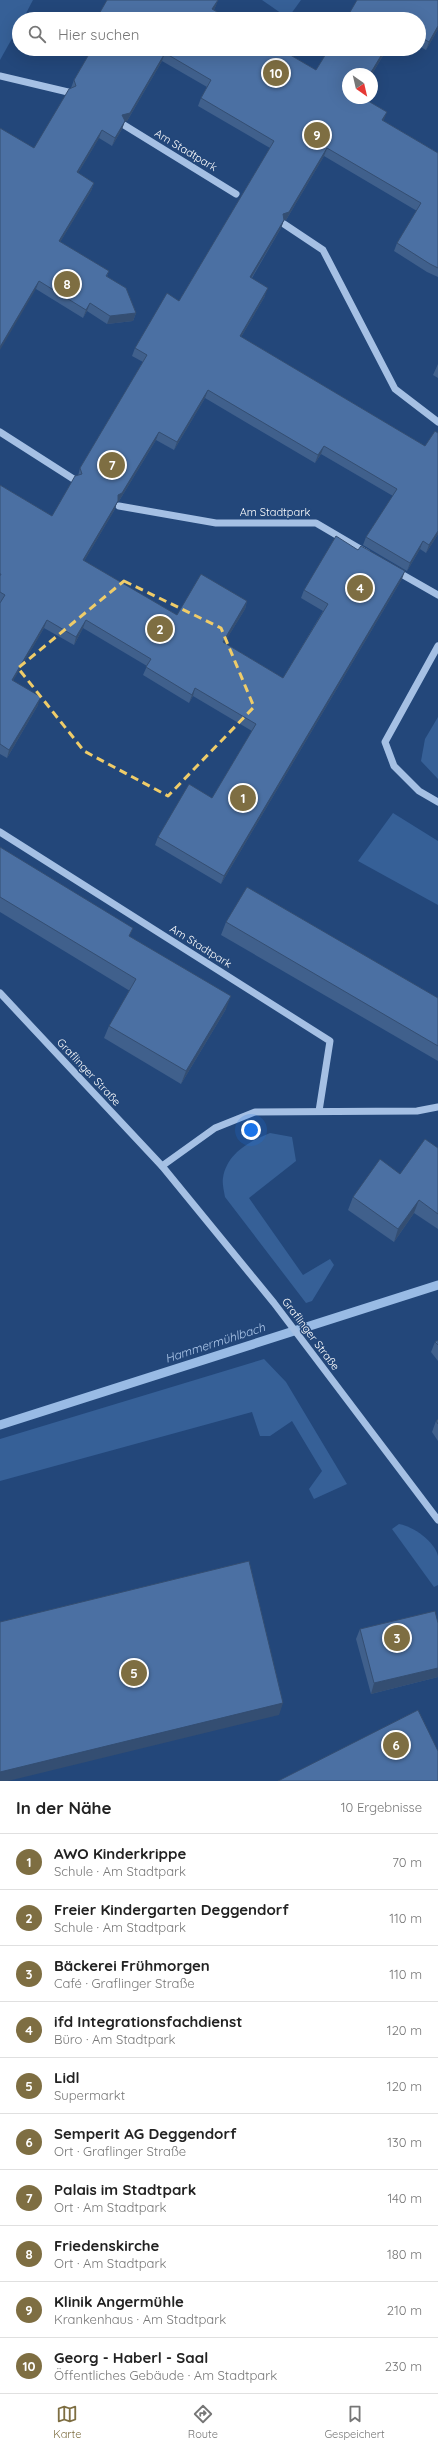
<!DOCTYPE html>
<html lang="de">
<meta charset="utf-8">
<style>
body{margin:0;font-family:Quicksand,sans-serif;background:#f2f2f2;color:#222}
.compass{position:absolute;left:342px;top:68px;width:36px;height:36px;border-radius:50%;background:#fff;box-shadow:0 4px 16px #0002;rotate:146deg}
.you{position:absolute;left:251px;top:1130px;width:14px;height:14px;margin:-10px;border:3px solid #fff;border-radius:50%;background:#1a73e8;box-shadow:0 0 0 6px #1a73e833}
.badge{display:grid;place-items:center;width:26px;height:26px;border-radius:50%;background:#7e6e42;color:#fff;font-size:13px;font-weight:700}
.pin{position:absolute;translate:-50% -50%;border:2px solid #fff;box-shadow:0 1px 4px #0006}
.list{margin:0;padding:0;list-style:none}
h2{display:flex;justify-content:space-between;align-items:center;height:52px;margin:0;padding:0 16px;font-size:17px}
h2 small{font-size:13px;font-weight:400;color:#767676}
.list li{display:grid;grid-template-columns:26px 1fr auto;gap:12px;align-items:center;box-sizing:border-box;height:56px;padding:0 16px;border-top:1px solid #e0e0e0}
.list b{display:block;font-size:15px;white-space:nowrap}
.list p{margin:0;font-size:13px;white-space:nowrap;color:#767676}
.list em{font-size:13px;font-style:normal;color:#767676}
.icon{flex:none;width:22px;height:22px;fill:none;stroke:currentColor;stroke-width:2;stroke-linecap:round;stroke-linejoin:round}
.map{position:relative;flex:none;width:438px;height:1781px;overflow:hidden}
.search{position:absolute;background:#fff;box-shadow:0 4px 16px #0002;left:12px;right:12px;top:12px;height:44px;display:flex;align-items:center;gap:10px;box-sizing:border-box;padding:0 14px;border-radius:22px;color:#767676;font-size:15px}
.sheet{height:612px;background:#fff}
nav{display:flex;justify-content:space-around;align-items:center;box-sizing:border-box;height:56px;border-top:1px solid #e0e0e0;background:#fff;font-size:11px;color:#767676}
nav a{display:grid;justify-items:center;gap:2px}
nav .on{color:#7e6e42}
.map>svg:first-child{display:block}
.green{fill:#366097}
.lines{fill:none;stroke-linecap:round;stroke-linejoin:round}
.stream{stroke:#99bbe5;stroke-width:9}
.minor{stroke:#a5c0e4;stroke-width:7}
.wall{fill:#40608c}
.shaded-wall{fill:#344e72}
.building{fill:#4b70a3;stroke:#344e72}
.marked{fill:none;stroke:#efcc69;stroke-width:3;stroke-dasharray:8 5;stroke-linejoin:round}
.labels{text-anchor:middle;stroke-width:3;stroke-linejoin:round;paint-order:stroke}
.street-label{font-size:11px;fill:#fff;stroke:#23477a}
.water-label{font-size:12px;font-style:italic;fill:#b0caec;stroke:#23477a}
</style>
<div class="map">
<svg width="438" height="1781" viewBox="0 0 438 1781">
<rect width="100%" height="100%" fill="#23477a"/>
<!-- green -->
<g class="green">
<path d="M0,0H33L23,19H19V26L0,60Z"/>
<path d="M262,0H301L288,18Z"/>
<path d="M438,717V779L421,761L425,739Z"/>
<path d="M393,813L438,841V905L358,861Z"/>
<path d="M270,1133L292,1137L296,1161L249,1198L303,1275L330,1259L334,1265L312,1301L306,1303L225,1197C224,1191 222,1183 223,1178C227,1153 250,1141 270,1133Z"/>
<path d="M264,1359L286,1382L347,1484L314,1499L309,1489L322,1471L292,1421L270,1436H260L252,1412L0,1481V1439Z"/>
<path d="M399,1524C413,1526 435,1542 438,1556C438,1565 438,1576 438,1585L434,1587L392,1529Z"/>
</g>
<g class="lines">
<!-- stream -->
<path class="stream" d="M0,1425L438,1285"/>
<!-- minor -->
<g class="minor">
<path d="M0,76L68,92"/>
<path d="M124,125L236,194"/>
<path d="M284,224L323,250L395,389L438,422"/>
<path d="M0,432L75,480"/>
<path d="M119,506L216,523H316L367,553"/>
<path d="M396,571L438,595"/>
<path d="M438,646L385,742L394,766L419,791L438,802"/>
<path d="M0,832L330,1041L319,1111"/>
<path d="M0,993L162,1166L274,1303L438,1520"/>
<path d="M162,1166L215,1128L255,1112L417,1111L438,1107"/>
</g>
</g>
<!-- wall -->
<g class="wall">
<path d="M218,0L214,10L229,19H97L99,14Z"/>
<path d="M438,0V29L426,50L419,46V19Z"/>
<path d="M92,49H280L316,70L329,49H387L372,74L348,98L384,121L438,153V277L427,272L394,251L397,243L417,211L324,156L286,220H284L281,228L252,278L265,296L241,337L425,446L438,433V534L426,553L420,549L407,571L363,545L366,537L393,496L321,454L315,463L205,398L174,450L156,440L119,501L117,502L115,509L84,561L177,615L247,601L245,609L224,643L283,678L323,611L301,598L304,590L402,579L221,884L155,845L158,837L212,798L252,731L193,696L189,703L143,675L147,666L83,628L74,645L44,628L13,680L38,705L7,758L0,754V485L52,516L78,476L80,468L143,362L132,356L135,348L179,301L270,148L198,106L201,98L207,87L162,61L127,121H125L122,129L112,146L99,138L78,173L94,183L91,191L60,242L109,271L107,276L136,313L133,321L107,324L87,311L83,318L36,289L34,148L71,88L74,80Z"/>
<path d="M438,364V378L433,375Z"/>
<path d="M0,847L130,937L226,1009L181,1084L104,1038L109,1026L130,991L0,912Z"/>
<path d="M226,922L438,998V1061L221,935Z"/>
<path d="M438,1148V1229L414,1213L394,1242L348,1210L353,1197L400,1174Z"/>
<path d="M438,1340V1361L431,1352L435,1342Z"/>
<path d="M438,1419V1441L432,1432L436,1421Z"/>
<path d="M438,1623V1677L371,1694L356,1639L360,1629Z"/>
</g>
<!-- shaded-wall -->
<g class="shaded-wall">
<path d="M218,0L215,8L210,17L212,9Z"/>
<path d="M438,26V29L426,50L429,42Z"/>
<path d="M385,49H387L372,74H370Z"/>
<path d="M165,53L162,61L127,121L120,123L122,115Z"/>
<path d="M387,112L384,120L379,128L382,120Z"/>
<path d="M125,121L122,129L112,146L115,138Z"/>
<path d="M102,130L99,138L74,180L77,172Z"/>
<path d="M327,148L324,156L286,220H284L281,228L247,285L250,277L283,214Z"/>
<path d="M94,183L91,191L56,249L59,241Z"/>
<path d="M39,281L36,289L0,350V347Z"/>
<path d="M268,288L265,296L237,344L240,336Z"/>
<path d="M90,303L87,311L83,318L86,310Z"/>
<path d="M136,313L133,321L107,324L110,316Z"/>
<path d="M208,390L205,398L174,450L177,442Z"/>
<path d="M159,432L156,440L119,501L117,502L115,509L80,568L83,560L118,495Z"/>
<path d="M324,446L321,454L315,463L318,455Z"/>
<path d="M438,531V534L426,553L429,545Z"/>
<path d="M423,541L420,549L407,571L410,563Z"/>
<path d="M405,571L402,579L221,884L224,876Z"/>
<path d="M247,601L245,609L220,650L223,642Z"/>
<path d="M47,620L44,628L9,688L12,680Z"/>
<path d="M86,620L83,628L74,645L76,637Z"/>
<path d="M195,688L193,696L189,703L192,695Z"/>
<path d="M41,697L38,705L7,758L9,750Z"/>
<path d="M231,996L226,1009L181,1084L186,1071Z"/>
<path d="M419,1200L414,1213L394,1242L398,1229Z"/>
<path d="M438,1668V1677L371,1694L374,1683Z"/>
<path d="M283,1703L279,1715L8,1781H0V1772Z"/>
</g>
<!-- building -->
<g class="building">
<path d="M107,0H218L212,9L229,19H108L99,14Z"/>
<path d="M357,0H438V26L429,42L419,36V19H346Z"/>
<path d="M92,49H280L316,70L329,49H385L370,74H348V98H363L387,112L382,120L438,153V268L430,264L397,243L421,203L327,148L289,212L283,214L284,220L250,277L268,288L240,336L425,446L435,431L438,433V531L429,545L423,541L410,563L366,537L397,489L324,446L318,455L208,390L177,442L159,432L122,493L118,495V501L83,560L177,615L201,574L247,601L223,642L283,678L328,604L304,590L336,536L358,550L361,546L405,571L224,876L158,837L189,784L212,798L256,724L195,688L192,695L146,667L151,659L86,620L76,637L47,620L12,680L41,697L9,750L0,744V603L5,595L0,592V576L1,574H0V485L52,516L75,476L82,474L80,468L147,355L135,348L167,293L179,301L274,141L201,98L211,80L165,53L130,113L122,115L125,121L115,138L102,130L77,172L94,183L59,241L109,271L106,276L126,288L136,313L110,316L90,303L86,310L39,281L0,347V128L34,148L69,89L76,86L74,80Z"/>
<path d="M0,847L133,928L129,936L231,996L186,1071L109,1026L136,979L0,897Z"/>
<path d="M247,887L438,998V1046L226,922Z"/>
<path d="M425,1139L438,1148V1214L419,1200L398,1229L353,1197L380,1159L400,1174Z"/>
<path d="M438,1340V1345L435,1342Z"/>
<path d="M438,1419V1424L436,1421Z"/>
<path d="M249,1561L283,1703L0,1772V1622Z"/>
<path d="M435,1611L438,1623V1668L374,1683L360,1629Z"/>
<path d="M418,1710L438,1751V1781H278Z"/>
</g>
<!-- marked area -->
<path class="marked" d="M124,581L221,628L254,707L168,796L84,751L18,668Z"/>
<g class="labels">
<!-- street labels -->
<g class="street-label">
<text transform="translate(186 150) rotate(31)" y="4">Am Stadtpark</text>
<text x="275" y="516">Am Stadtpark</text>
<text transform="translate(201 946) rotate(32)" y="4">Am Stadtpark</text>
<text transform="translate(89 1072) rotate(47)" y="4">Graflinger Straße</text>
<text transform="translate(311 1334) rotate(53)" y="4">Graflinger Straße</text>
</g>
<!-- water labels -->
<g class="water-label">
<text transform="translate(215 1343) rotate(-18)" y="4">Hammermühlbach</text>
</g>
</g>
</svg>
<svg class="compass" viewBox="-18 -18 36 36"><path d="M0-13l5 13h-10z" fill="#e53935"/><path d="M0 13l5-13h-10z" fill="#767676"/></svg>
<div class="you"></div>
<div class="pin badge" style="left:243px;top:798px">1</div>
<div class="pin badge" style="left:160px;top:629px">2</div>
<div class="pin badge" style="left:397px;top:1638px">3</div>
<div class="pin badge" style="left:360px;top:588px">4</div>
<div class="pin badge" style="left:134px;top:1673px">5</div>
<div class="pin badge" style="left:396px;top:1745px">6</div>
<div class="pin badge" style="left:112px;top:465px">7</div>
<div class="pin badge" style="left:67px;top:284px">8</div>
<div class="pin badge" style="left:317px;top:135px">9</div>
<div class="pin badge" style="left:276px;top:73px">10</div>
<div class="search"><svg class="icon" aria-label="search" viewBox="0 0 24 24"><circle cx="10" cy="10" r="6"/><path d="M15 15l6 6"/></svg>Hier suchen</div>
</div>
<section class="sheet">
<h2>In der Nähe<small>10 Ergebnisse</small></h2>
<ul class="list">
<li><span class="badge">1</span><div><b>AWO Kinderkrippe</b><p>Schule · Am Stadtpark</p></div><em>70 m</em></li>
<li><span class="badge">2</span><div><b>Freier Kindergarten Deggendorf</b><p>Schule · Am Stadtpark</p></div><em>110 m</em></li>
<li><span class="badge">3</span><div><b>Bäckerei Frühmorgen</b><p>Café · Graflinger Straße</p></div><em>110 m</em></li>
<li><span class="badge">4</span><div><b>ifd Integrationsfachdienst</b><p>Büro · Am Stadtpark</p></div><em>120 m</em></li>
<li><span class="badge">5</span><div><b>Lidl</b><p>Supermarkt</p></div><em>120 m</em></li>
<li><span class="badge">6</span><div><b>Semperit AG Deggendorf</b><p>Ort · Graflinger Straße</p></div><em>130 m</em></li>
<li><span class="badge">7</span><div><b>Palais im Stadtpark</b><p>Ort · Am Stadtpark</p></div><em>140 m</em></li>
<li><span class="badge">8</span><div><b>Friedenskirche</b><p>Ort · Am Stadtpark</p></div><em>180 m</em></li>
<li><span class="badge">9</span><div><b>Klinik Angermühle</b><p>Krankenhaus · Am Stadtpark</p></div><em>210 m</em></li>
<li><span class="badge">10</span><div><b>Georg - Haberl - Saal</b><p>Öffentliches Gebäude · Am Stadtpark</p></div><em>230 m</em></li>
</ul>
</section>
<nav>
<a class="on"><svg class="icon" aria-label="map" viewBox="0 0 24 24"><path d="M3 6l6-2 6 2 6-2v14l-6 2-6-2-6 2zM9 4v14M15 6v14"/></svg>Karte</a>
<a><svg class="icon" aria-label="directions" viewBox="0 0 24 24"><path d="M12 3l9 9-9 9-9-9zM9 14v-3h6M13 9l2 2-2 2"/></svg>Route</a>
<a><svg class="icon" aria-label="saved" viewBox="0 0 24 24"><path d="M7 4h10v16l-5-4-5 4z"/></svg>Gespeichert</a>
</nav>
